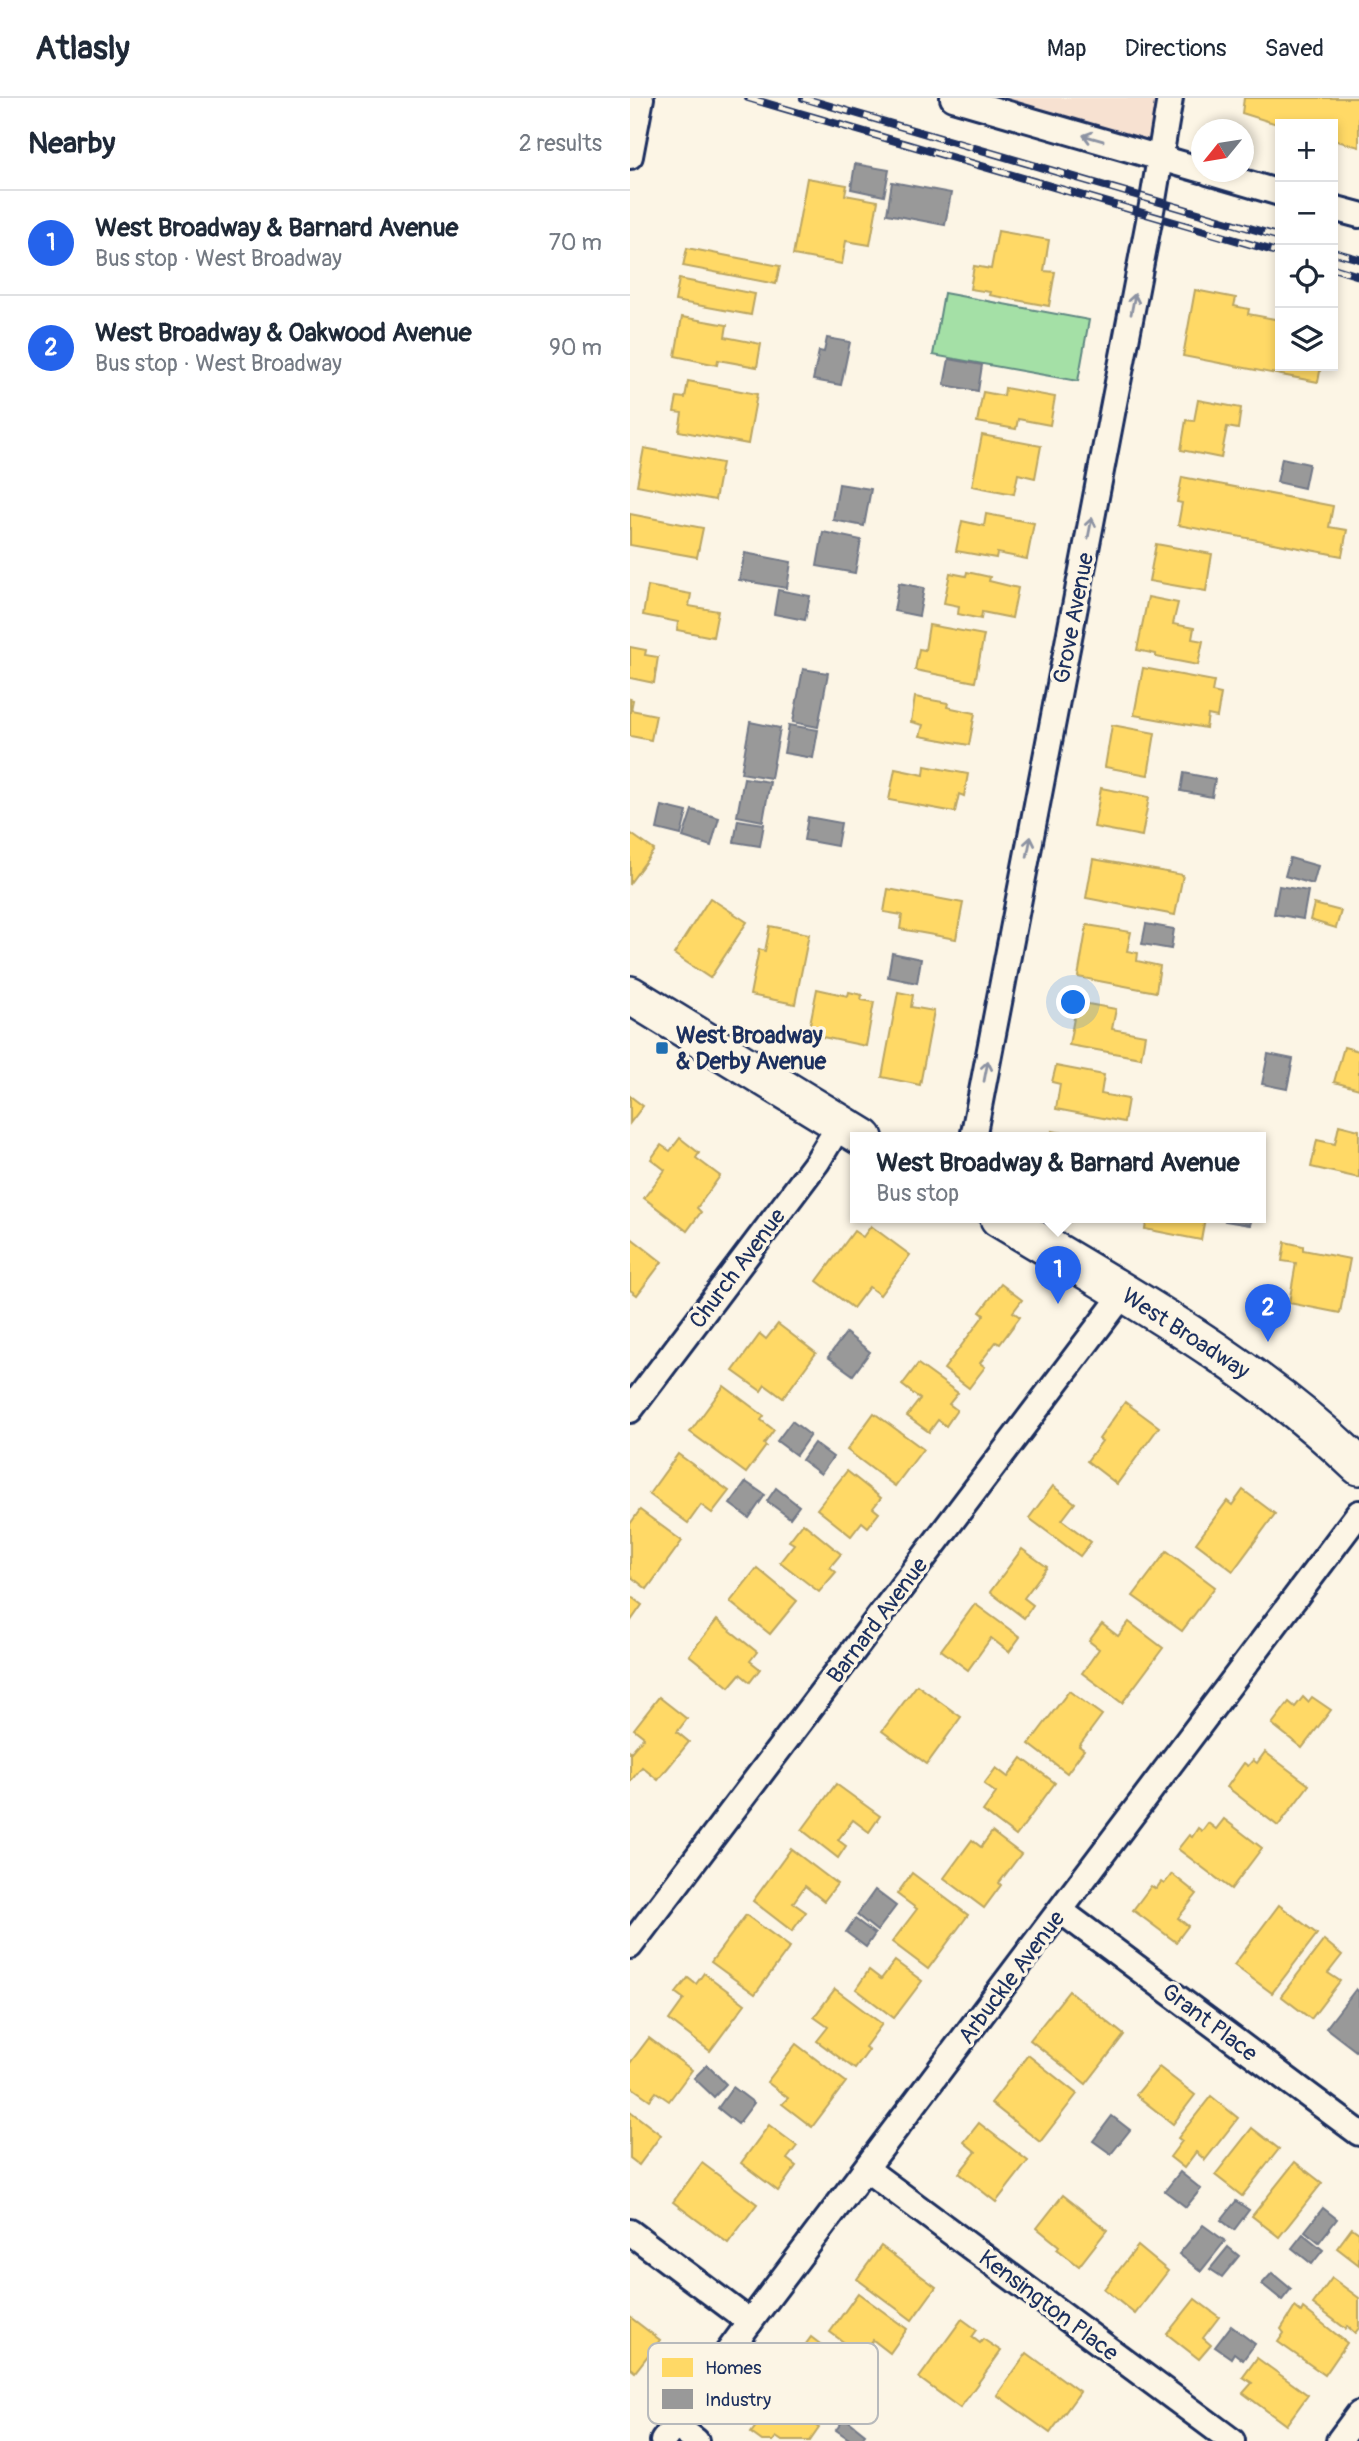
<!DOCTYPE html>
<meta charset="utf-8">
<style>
body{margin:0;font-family:Pangolin,sans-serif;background:#f6f6f7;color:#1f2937}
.controls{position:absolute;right:21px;top:21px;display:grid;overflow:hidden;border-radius:0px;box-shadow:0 4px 10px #0003}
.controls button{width:63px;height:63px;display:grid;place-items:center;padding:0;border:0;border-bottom:2px solid #e0e1e3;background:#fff;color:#1f2937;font:35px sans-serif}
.compass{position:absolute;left:561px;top:21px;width:63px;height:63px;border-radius:50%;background:#fff;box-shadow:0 4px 10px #0003;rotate:240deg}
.you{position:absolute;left:444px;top:905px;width:24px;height:24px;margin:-18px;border:5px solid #fff;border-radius:50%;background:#1a73e8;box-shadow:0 0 0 10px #1a73e833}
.badge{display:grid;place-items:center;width:46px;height:46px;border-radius:50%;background:#2563eb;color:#fff;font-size:23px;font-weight:700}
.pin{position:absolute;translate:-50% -58px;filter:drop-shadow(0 2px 4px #0008)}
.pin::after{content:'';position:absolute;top:37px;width:24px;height:21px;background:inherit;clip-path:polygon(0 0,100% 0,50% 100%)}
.popup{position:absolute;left:220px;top:1034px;width:416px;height:91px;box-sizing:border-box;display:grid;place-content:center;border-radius:0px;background:#fff;filter:drop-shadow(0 2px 5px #0005);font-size:23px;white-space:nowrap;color:#747a83}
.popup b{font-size:26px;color:#1f2937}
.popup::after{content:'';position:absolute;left:50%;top:100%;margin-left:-14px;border:14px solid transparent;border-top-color:#fff}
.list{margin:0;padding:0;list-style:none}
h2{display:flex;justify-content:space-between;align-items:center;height:91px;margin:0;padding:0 28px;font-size:30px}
h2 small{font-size:23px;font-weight:400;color:#747a83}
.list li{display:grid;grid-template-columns:46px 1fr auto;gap:21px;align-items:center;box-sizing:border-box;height:105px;padding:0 28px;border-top:2px solid #e0e1e3}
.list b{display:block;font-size:26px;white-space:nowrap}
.list p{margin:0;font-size:23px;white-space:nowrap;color:#747a83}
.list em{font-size:23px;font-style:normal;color:#747a83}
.icon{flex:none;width:38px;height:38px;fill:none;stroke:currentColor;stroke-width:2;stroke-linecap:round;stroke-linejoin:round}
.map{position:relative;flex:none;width:729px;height:2343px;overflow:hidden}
header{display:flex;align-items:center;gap:42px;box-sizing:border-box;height:98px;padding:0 35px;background:#fff;border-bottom:2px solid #e0e1e3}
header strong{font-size:33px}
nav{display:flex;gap:38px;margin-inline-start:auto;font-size:24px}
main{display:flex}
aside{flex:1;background:#fff}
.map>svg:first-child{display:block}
.built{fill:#f7e1d1}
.green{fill:#a4e0a6;stroke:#608882;stroke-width:2}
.homes{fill:#ffd966;stroke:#bba664;stroke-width:2}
.industry{fill:#999;stroke:#737987;stroke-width:2}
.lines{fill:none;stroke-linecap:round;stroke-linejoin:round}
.street-casing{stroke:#1b2f5e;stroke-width:30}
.secondary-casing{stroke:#1b2f5e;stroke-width:42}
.street{stroke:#fcf5e5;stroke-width:24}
.secondary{stroke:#fcf5e5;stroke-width:37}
.rail-casing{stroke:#1b2f5e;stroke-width:8}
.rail{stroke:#fcf5e5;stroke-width:5;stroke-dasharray:16;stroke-linecap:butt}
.oneway{stroke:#8c92a2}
.poi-dot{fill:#1f6fb2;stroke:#fcf5e5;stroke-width:2.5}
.labels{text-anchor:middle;stroke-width:7;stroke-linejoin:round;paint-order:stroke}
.street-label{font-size:23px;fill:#1b2f5e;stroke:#fcf5e5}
.poi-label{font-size:23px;font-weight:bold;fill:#1b2f5e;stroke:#fcf5e5;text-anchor:start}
.key{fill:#fcf5e5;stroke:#b8babc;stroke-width:2}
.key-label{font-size:19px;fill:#1b2f5e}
</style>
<header>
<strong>Atlasly</strong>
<nav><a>Map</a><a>Directions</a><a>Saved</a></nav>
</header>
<main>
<aside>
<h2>Nearby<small>2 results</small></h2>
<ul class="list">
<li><span class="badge">1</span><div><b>West Broadway &amp; Barnard Avenue</b><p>Bus stop · West Broadway</p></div><em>70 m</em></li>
<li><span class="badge">2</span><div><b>West Broadway &amp; Oakwood Avenue</b><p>Bus stop · West Broadway</p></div><em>90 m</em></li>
</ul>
</aside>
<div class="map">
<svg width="729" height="2343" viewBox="0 0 729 2343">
<rect width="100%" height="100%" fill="#fcf5e5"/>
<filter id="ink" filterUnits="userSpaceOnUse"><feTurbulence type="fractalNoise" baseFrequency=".0143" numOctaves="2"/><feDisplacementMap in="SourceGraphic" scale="14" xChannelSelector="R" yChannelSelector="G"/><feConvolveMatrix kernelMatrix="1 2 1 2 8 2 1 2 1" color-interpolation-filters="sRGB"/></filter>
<g filter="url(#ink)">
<!-- built -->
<path class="built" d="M366,0H538L523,69Z"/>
<!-- green -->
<path class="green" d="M314,195L459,222L448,283L303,257Z"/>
<!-- homes -->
<g class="homes">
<path d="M614,0H729V49L703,42V26L650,27L612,15Z"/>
<path d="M177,80L217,87L215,97L248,103L240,147L216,143L212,166L163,157Z"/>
<path d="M368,133L419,142L414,173L425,174L419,208L359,197L360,194L340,191L344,168L361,171Z"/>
<path d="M57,150L150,168L146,186L53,168Z"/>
<path d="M49,181L125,196L121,217L45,203Z"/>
<path d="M565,192L606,200L604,208L619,211L618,216L650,222V268H691L688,284L553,258Z"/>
<path d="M52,219L97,227L95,239L131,246L127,269L88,262L87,267L45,258Z"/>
<path d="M58,283L127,296L118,346L49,333L52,315L44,314L47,299L55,300Z"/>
<path d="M375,290L425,299L420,327L388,321L386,331L347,324L353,294L374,298Z"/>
<path d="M568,302L611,310L608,331L597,329L591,360L551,352L556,322L564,323Z"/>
<path d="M352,337L411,348L405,380L388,376L384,396L342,388Z"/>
<path d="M14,350L92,365L85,402L7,387Z"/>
<path d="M552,379L703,408L699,429L717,432L712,458L548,427L552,405L547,404Z"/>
<path d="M0,416L73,430L67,459L0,447Z"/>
<path d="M356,416L404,425L397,461L367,455L366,460L326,453L332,423L354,428Z"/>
<path d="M526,446L582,456L576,493L519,483Z"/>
<path d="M337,474L360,479L359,483L388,490L382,520L352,514L351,521L328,516L329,508L314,505L320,475L336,478Z"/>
<path d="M18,488L61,496L59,508L88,513L83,539L47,532L48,524L13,517Z"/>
<path d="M518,499L548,505L543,526L564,530L562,541L573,543L568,567L526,559V556L507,552Z"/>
<path d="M299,527L354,537L345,584L285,572L289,551L295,552Z"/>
<path d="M0,549L16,552L15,557L28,559L24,585L0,580Z"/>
<path d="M513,570L584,583L582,594L591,596L587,619L578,617L576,630L504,617Z"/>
<path d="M285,599L318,605L317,609L345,615L339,647L290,638L293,627L281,624Z"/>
<path d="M0,601L3,602L1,612L26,617L21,642L0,638Z"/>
<path d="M482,627L525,635L518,677L475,669Z"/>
<path d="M295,668L338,676L334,698L329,696L325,714L259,702L265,671L294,677Z"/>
<path d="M471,690L519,699L512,738L464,729Z"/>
<path d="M0,735L24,752L0,785Z"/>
<path d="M463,761L553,777L545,817L456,800Z"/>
<path d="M258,791L333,805L326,841L270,831L272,817L254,814Z"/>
<path d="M80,800L117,824L80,880L44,856Z"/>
<path d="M684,806L711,813L706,830L680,822Z"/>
<path d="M457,827L501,834L497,853L508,855L507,863L530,868L526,894L448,879Z"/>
<path d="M140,828L179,836L165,906L120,897L129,851L135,853Z"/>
<path d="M187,891L218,898L219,894L232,897L231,902L244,904L236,948L178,936Z"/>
<path d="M268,894L283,897L281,909L304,913L290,987L252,979Z"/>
<path d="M447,904L486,911L482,931L515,937L511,960L439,947Z"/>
<path d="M714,949L729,953V991L704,984Z"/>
<path d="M426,968L474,977L471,996L498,1001L494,1024L426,1011L430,986L422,984Z"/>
<path d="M0,998L13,1008L0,1025Z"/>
<path d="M709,1027L729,1032V1080L681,1069L687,1042L705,1046Z"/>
<path d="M422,1033L451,1038V1040H420Z"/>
<path d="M50,1040L69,1055L66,1060L90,1078L67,1110L71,1114L57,1133L14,1100L35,1072L21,1061L31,1047L40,1053Z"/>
<path d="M517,1120H575L571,1142L515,1131Z"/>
<path d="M241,1128L280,1157L250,1197L239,1189L223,1210L187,1183L224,1133L233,1139Z"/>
<path d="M0,1139L32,1164L7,1197L0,1192Z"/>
<path d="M655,1144L673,1148V1152L720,1161L710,1215L659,1205L666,1165L652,1163Z"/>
<path d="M371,1186L392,1202L383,1214L390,1219L370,1246L366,1244L350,1265L355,1269L339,1290L314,1271L354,1217L350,1214Z"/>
<path d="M148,1226L186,1255L153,1300L135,1287L131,1293L103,1273L130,1236L136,1241Z"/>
<path d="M288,1266L328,1295L319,1306L327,1312L316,1328L308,1322L299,1334L277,1318L290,1301L272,1287Z"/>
<path d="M94,1288L134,1318L131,1322L144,1332L134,1346L136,1348L116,1375L60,1334Z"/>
<path d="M495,1304L529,1329L487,1386L457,1363L472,1343L469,1341Z"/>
<path d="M244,1315L293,1351L265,1388L217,1352Z"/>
<path d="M48,1356L99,1393L82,1415L71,1407L58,1425L19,1396Z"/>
<path d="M217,1373L251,1400L243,1410L249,1415L238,1429L232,1424L221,1438L187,1411Z"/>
<path d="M423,1388L445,1405L432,1422L461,1444L450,1458L399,1420Z"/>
<path d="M613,1392L645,1416L603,1473L566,1445L597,1403L602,1407Z"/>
<path d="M10,1412L52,1443L17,1491L0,1478V1426Z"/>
<path d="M173,1425L211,1456L200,1469L206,1474L189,1494L150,1464L164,1446L159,1443Z"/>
<path d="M392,1451L417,1469L394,1500L403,1507L394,1520L360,1494Z"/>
<path d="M537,1453L585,1489L552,1533L503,1498Z"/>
<path d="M127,1470L167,1503L140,1536L100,1504Z"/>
<path d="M0,1498L12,1507L0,1524Z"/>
<path d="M345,1506L390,1539L379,1554L361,1540L338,1572L311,1552Z"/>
<path d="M87,1522L127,1554L120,1563L130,1571L120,1584L110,1576L99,1589L59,1557Z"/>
<path d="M499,1524L533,1550L492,1605L452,1575L469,1551L459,1543L472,1526L488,1538Z"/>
<path d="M287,1587L331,1619L297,1666L252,1633Z"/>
<path d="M439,1593L472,1617L449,1648L454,1652L437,1675L399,1646Z"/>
<path d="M29,1599L57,1621L47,1634L59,1644L28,1682L12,1669L0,1684V1653L1,1654L14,1639L4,1631Z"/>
<path d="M673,1599L678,1604L682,1599L701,1612L672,1650L642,1626L659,1604L665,1609Z"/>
<path d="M635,1654L679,1687L648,1728L597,1689L614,1665L618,1668L623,1662L627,1665Z"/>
<path d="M392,1660L425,1685L386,1738L353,1713L366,1695L354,1686L366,1670L378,1679Z"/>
<path d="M206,1686L250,1718L239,1734L223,1722L208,1742L216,1748L208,1760L172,1732Z"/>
<path d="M594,1721L632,1750L601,1791L548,1751L559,1737L562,1739L568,1730L572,1733L578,1725L586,1731Z"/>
<path d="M362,1734L391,1756L369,1785L371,1787L354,1810L314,1780L342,1742L351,1749Z"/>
<path d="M161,1751L207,1786L194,1803L175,1788L163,1805L176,1814L162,1833L123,1803Z"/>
<path d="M282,1775L338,1817L298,1871L262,1844L287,1811L267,1796Z"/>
<path d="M542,1776L567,1796L548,1820L558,1828L546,1844L503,1812L521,1788L526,1791L531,1784L534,1786Z"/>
<path d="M649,1807L687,1836L642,1895L604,1867Z"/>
<path d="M116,1817L160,1849L125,1896L81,1864Z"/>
<path d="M694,1842L712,1857L698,1875L710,1883L681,1921L651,1898Z"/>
<path d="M265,1863L292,1883L264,1920L226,1891L239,1872L251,1881Z"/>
<path d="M74,1875L115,1906L80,1953L39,1922L54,1901L46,1895L58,1880L66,1886Z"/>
<path d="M205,1891L252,1926L235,1949L239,1952L225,1971L187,1943L198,1929L184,1919Z"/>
<path d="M439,1893L494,1937L456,1986L400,1942Z"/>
<path d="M19,1940L62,1972L39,2003L26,1994L20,2002L0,1988V1965Z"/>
<path d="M166,1946L216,1984L182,2029L152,2006L158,2000L137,1984Z"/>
<path d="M398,1957L447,1996L410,2044L361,2005Z"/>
<path d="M529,1969L565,1997L543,2026L506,1997Z"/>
<path d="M581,1998L608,2020L575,2062L566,2054L554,2070L540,2059L552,2043L548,2040Z"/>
<path d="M0,2013L31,2037L9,2067L0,2060Z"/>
<path d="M349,2025L398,2063L366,2104L329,2075L346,2054L334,2044Z"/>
<path d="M139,2027L167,2048L157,2061L166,2068L148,2093L111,2065Z"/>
<path d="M622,2030L649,2051L612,2098L585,2077Z"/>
<path d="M665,2064L692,2085L649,2139L622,2118Z"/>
<path d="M72,2065L127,2106L98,2145L43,2104Z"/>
<path d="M433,2097L477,2132L449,2168L427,2151L429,2148L407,2130Z"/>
<path d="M722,2130L729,2135V2167L707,2150Z"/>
<path d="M251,2148L306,2189L282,2222L227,2181Z"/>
<path d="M508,2148L538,2173L505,2216L474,2191Z"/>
<path d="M702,2180L729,2200V2230L725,2235L717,2228L716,2231L683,2206Z"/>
<path d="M228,2195L277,2231L260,2255L243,2242L231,2257L200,2234Z"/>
<path d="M565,2201L589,2219L573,2240L581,2247L569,2261L537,2236Z"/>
<path d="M665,2209L671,2214L673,2210L717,2245L695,2277L648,2244L654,2235L651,2231Z"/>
<path d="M0,2219L30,2242L5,2274L0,2270Z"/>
<path d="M332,2221L347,2232L342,2239L350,2245L353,2241L371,2253L330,2310L289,2280Z"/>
<path d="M181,2239L218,2267L189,2306L152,2279Z"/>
<path d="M397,2255L450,2294L420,2335L367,2297Z"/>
<path d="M627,2260L678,2297L656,2327L613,2295L622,2285L613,2279Z"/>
<path d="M147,2299L189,2330L180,2343H152L146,2339L143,2343H132L121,2335Z"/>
</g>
<!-- industry -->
<g class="industry">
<path d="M225,66L259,72L254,98L221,91Z"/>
<path d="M262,84L321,95L315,127L257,116Z"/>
<path d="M197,240L220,244L211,287L183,282L189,253L194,254Z"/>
<path d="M319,261L352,267L348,293L314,287Z"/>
<path d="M652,360L679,366L674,390L647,384Z"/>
<path d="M209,386L241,391L234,428L203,422Z"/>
<path d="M193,434L231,442L225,475L187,468Z"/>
<path d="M115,455L161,464L157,490L109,482Z"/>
<path d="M269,485L294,490L289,518L264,513Z"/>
<path d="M148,492L180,498L175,522L144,516Z"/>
<path d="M173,571L198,575L188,629L163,624Z"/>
<path d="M120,624L150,630L141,680L111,675Z"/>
<path d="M159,627L188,632L183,660L154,655Z"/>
<path d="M554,675L585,681L582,699L551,693Z"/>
<path d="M114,680L140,684L133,723L107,718Z"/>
<path d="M32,708L57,714L51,737L27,731Z"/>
<path d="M62,712L89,720L81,748L53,739Z"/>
<path d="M178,719L211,725L207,748L174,742Z"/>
<path d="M108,722L134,726L130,748L104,744Z"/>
<path d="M660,760L688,768L683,786L655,778Z"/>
<path d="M649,788L678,793L673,821L644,816Z"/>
<path d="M516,826L544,831L541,851L512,846Z"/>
<path d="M262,855L291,861L287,885L258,879Z"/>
<path d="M638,956L663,961L657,991L632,986Z"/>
<path d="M596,1120H622L620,1127L595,1123Z"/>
<path d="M216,1235L240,1254L223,1277L198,1259Z"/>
<path d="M162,1323L180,1337L166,1357L147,1343Z"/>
<path d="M184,1345L203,1359L191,1376L172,1362Z"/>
<path d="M116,1384L135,1397L119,1420L100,1406Z"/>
<path d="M146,1390L169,1408L160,1420L137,1403Z"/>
<path d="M245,1792L266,1808L247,1833L227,1817Z"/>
<path d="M225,1821L245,1836L236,1849L216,1834Z"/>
<path d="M726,1891L729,1894V1949L726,1953L696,1930Z"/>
<path d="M77,1967L96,1986L84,1999L64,1980Z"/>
<path d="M103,1989L124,2005L108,2026L88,2010Z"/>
<path d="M482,2018L500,2032L481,2056L463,2043Z"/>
<path d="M550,2074L571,2091L556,2109L535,2093Z"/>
<path d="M606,2103L619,2112L604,2132L591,2122Z"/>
<path d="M693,2110L707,2121L689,2144L675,2133Z"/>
<path d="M573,2127L595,2143L571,2173L549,2156Z"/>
<path d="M673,2136L693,2152L682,2166L662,2150Z"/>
<path d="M598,2149L609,2158L592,2179L580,2171Z"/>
<path d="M642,2175L661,2191L652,2202L632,2186Z"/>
<path d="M601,2228L625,2246L613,2262L604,2255L601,2260L585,2249Z"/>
<path d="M215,2320L235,2336L230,2343H222L206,2332Z"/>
</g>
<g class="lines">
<!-- street casing -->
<g class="street-casing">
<g id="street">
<path d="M323,0L572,72"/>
<path d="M0,58L11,0"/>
<path d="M578,74L650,95"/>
<path d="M703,110L729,117"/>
<path d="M343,1040L523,102L540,0"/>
<path d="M0,1312L187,1064L210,1026"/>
<path d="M431,1813L729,2035"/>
<path d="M0,1848L494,1195"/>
<path d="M236,2071L602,2343"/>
<path d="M0,2134L120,2224"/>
<path d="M45,2327L66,2343"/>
<path d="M33,2343L120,2224L729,1415"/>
<path d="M709,2343L729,2316"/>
</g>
</g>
<!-- secondary casing -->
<g class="secondary-casing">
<g id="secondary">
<path d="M0,897L234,1040"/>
<path d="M369,1120C495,1196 622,1264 729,1368"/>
</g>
</g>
<!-- street -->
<use href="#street" class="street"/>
<!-- secondary -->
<use href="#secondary" class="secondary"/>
<!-- rail casing -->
<g class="rail-casing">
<g id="rail">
<path d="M118,0L650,155"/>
<path d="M173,0L650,139"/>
<path d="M703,154L729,161"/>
<path d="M703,170L729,178"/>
</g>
</g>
<!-- rail -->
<use href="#rail" class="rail"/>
</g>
<!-- one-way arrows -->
<defs><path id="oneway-shaft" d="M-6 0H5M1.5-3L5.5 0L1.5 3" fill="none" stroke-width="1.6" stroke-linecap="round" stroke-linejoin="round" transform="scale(1.75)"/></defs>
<g class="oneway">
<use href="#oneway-shaft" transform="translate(463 40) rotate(-164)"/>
<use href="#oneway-shaft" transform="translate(503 206) rotate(-79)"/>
<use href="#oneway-shaft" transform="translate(460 430) rotate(-79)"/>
<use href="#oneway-shaft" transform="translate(399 749) rotate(-79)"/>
<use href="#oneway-shaft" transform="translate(356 973) rotate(-79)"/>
</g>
</g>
<!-- markers -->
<rect class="poi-dot" x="25" y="943" width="14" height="14" rx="3.5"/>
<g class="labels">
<!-- street labels -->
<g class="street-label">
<text transform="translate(443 520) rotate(-79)" y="8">Grove Avenue</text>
<text transform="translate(107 1170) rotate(-53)" y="8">Church Avenue</text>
<text transform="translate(556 1235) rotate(33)" y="8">West Broadway</text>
<text transform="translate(247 1522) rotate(-53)" y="8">Barnard Avenue</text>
<text transform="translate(381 1879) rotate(-53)" y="8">Arbuckle Avenue</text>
<text transform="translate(580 1924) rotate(37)" y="8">Grant Place</text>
<text transform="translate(419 2207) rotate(37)" y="8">Kensington Place</text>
</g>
<!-- poi labels -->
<g class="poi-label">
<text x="46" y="945">West Broadway<tspan x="46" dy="26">&amp; Derby Avenue</tspan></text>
</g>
</g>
<!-- legend -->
<rect x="18" y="2245" width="230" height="81" rx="10" class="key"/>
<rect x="32" y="2260" width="31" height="19" fill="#ffd966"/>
<rect x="32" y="2291" width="31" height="20" fill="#999"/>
<g class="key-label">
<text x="75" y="2276">Homes</text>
<text x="75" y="2308">Industry</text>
</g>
</svg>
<div class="controls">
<button>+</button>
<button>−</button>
<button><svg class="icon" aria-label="locate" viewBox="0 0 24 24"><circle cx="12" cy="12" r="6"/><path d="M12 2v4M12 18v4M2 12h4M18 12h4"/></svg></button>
<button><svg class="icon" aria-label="layers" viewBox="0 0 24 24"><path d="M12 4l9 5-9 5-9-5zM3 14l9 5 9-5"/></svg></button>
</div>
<svg class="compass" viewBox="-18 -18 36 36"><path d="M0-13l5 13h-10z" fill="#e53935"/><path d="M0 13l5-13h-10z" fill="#747a83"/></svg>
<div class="you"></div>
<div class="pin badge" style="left:428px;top:1206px">1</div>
<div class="popup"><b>West Broadway &amp; Barnard Avenue</b>Bus stop</div>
<div class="pin badge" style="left:638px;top:1244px">2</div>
</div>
</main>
